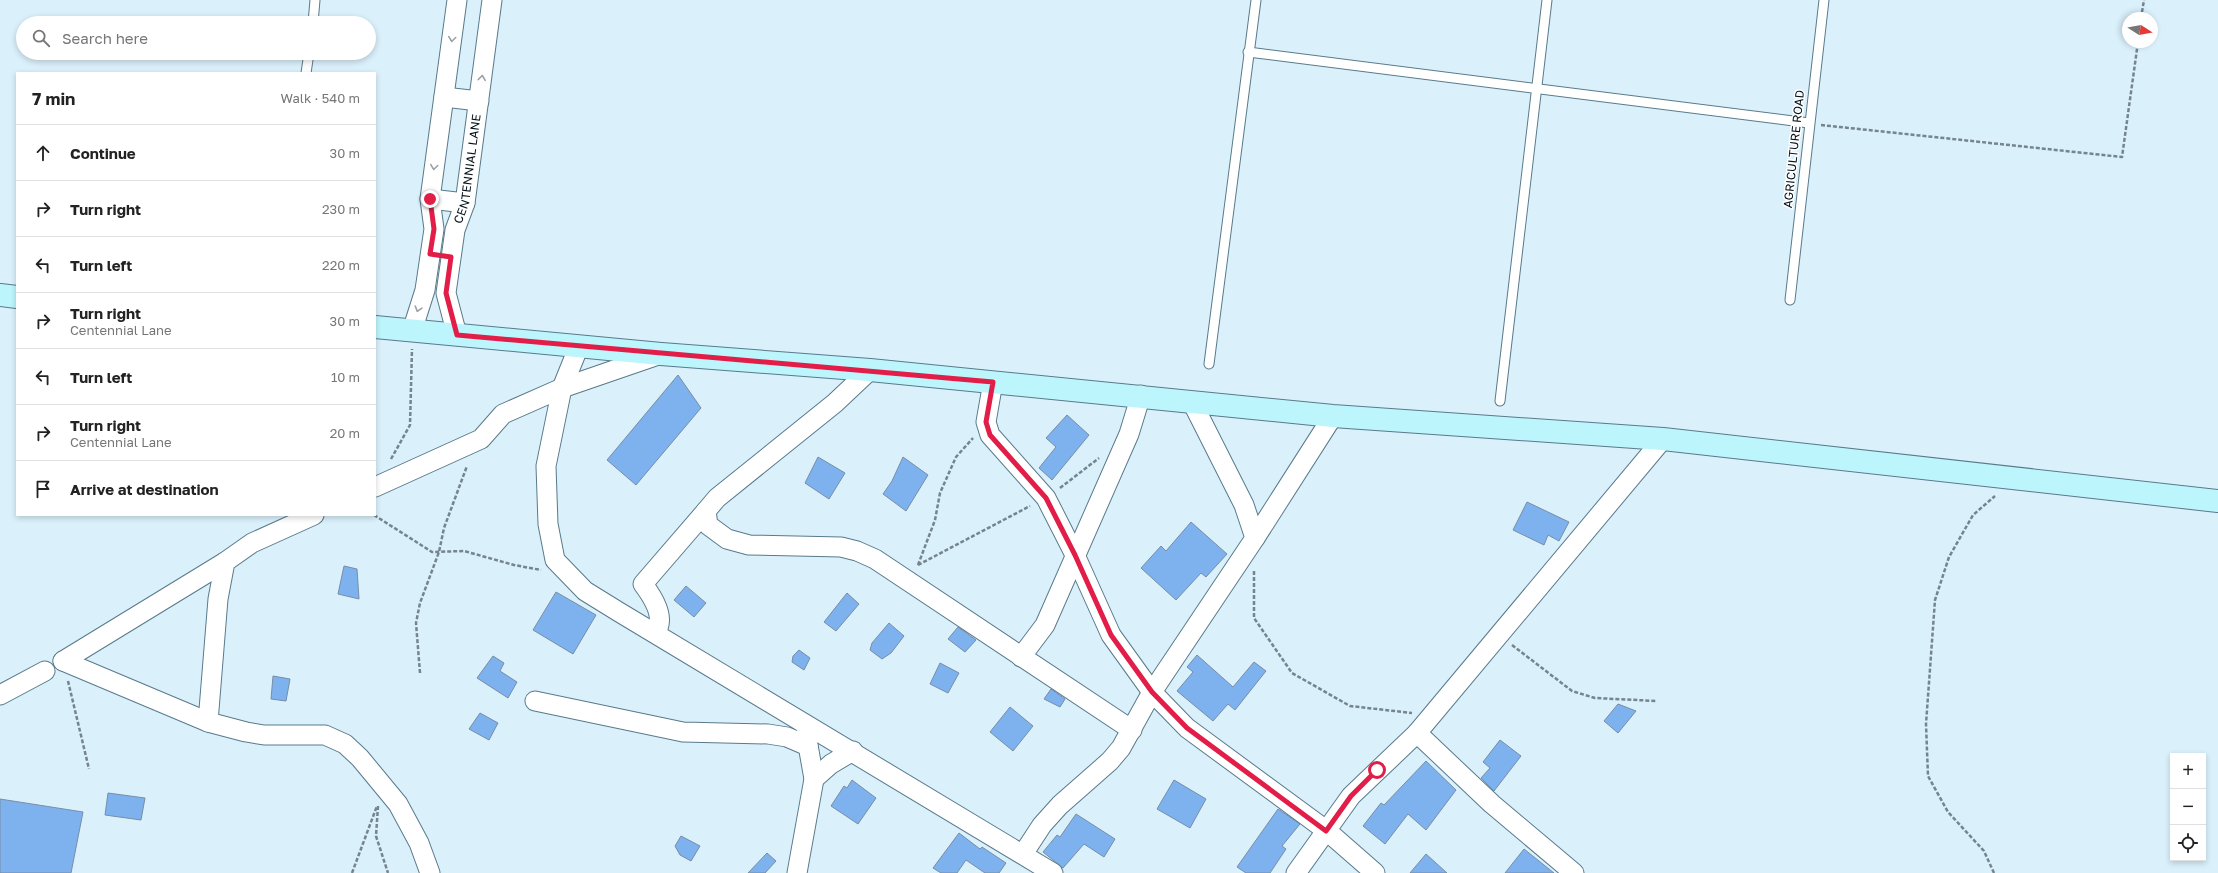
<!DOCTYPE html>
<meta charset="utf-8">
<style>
body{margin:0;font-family:"Golos Text",sans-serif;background:#f6f6f6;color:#222}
.controls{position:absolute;right:12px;bottom:12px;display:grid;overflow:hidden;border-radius:0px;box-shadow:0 2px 6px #0003}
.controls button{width:36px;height:36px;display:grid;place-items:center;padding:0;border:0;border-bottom:1px solid #e0e0e0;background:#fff;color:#222;font:20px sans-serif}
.compass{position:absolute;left:2122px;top:12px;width:36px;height:36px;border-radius:50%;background:#fff;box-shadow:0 2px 6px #0003;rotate:101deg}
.stop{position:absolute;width:12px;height:12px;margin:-9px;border:3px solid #e11d48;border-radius:50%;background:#fff}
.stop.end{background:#e11d48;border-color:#fff;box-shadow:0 1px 4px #0008}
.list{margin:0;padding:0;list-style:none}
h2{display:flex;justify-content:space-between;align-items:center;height:52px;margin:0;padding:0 16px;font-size:17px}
h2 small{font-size:13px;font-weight:400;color:#767676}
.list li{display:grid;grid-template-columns:26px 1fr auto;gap:12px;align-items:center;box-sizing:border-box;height:56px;padding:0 16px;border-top:1px solid #e0e0e0}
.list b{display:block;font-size:15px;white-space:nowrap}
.list p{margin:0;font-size:13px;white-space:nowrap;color:#767676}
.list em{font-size:13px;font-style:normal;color:#767676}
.icon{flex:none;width:22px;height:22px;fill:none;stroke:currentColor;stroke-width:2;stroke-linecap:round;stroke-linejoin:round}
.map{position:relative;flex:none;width:2218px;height:873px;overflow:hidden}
.search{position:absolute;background:#fff;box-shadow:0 2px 6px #0003;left:16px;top:16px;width:360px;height:44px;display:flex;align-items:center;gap:10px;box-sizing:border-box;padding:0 14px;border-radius:22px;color:#767676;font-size:15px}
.panel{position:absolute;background:#fff;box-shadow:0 2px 6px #0003;left:16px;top:72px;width:360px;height:444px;border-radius:0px}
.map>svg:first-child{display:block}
.building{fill:#7eb2ef;stroke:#788da7}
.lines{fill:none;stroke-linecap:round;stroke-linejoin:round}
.lane-casing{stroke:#597a8b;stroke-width:11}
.street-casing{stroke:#597a8b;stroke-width:21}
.secondary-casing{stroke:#597a8b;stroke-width:24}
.path{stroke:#74858e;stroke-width:2.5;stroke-dasharray:4 2;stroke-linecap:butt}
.lane{stroke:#fff;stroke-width:9}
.street{stroke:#fff;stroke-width:19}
.secondary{stroke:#bdf5fc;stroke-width:22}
.oneway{stroke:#9ba0a3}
.route{stroke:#e11d48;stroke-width:5}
.labels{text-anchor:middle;stroke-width:3;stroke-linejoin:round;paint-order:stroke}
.street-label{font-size:12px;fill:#061219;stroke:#fff}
</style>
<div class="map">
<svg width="2218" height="873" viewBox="0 0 2218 873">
<rect width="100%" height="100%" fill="#daf0fb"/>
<!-- building -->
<g class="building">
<path d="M678,375L701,408L636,485L607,460Z"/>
<path d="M1067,415L1089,435L1052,480L1039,468L1056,447L1046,438Z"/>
<path d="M818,457L845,473L829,499L805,483Z"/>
<path d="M903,457L928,475L906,511L883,494L892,481Z"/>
<path d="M1527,502L1569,522L1559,541L1548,535L1544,545L1513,530Z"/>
<path d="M1191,522L1227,554L1206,577L1201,573L1176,600L1141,568L1161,546L1166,551Z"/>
<path d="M344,566L357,569L359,599L338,594Z"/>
<path d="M686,586L706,603L694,617L674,600Z"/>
<path d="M556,592L596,615L573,654L533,630Z"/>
<path d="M847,593L859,604L836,631L824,622Z"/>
<path d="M889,623L904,636L891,653L882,659L870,650L872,643Z"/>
<path d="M958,627L976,640L965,652L948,639Z"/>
<path d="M799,650L810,658L804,670L792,662L793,656Z"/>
<path d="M1197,655L1233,687L1254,662L1266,671L1235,710L1228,704L1213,721L1177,691L1193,672L1187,667Z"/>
<path d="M493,656L504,663L500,671L517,682L508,698L477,678Z"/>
<path d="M940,663L959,673L948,693L930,684Z"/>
<path d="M273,676L290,679L286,701L271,699Z"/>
<path d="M1051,689L1065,699L1060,707L1044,699Z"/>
<path d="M1618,704L1636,711L1618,733L1604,721Z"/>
<path d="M1010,707L1033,726L1013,751L990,732Z"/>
<path d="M480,713L498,723L489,740L469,729Z"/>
<path d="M1500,740L1521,756L1494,791L1481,778L1490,768L1483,762Z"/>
<path d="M1426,761L1456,790L1426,830L1408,814L1385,844L1363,826L1381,803L1384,805Z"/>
<path d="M852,780L876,798L858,824L831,806L844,786L847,788Z"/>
<path d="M1174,780L1206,799L1190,828L1157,809Z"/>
<path d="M108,793L145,798L141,820L105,815Z"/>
<path d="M0,799L83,812L71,873H0Z"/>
<path d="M1278,809L1300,824L1282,846L1286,849L1270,873H1246L1237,867Z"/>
<path d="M1076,814L1115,839L1104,857L1084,844L1063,868L1043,852L1057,835L1060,837Z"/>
<path d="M959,833L980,849L982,847L1006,863L999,873H985L966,860L957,873H941L933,868Z"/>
<path d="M681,836L700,846L691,861L680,855L675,846Z"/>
<path d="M1524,849L1554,873H1505Z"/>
<path d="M767,853L776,861L765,873H748Z"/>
<path d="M1426,854L1447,873H1410Z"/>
</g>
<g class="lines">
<!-- lane casing -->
<g class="lane-casing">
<g id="lane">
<path d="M313,23L315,0"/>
<path d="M1248,52L1809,123"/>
<path d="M306,73L309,53"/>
<path d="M1790,300L1824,0"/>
<path d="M1209,364L1256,0"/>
<path d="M1500,401L1547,0"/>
</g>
</g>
<!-- street casing -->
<g class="street-casing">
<g id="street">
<path d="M444,97L479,101"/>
<path d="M430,199L465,203"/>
<path d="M412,331L425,290L434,229L430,199L457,0"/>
<path id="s1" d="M457,335L446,293L455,230L465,203L492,0"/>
<path d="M579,346L562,388L546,466L548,524L555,560L585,591L619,612L1053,873"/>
<path d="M870,370L835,403L717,498L706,511L708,525L727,539L749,545L841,547L857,551L875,559L1132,730"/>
<path d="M993,382L986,422L990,435L1046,498L1075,555L1111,635L1152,692L1187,728L1327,831L1375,873"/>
<path d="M375,487L481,439L503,414L562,388L661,354"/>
<path d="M1255,538L1333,416"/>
<path d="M655,633C667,618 652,596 643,584L706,511"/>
<path d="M1021,657L1045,625L1129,434L1141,395"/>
<path d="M63,661L208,722L246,732L264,735H325L345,744L360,758L398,804L419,843L430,873"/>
<path d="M63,661L225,562"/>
<path d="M0,695L45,671"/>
<path d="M535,701L683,732L768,734L787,737L808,746"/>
<path d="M208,722L218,599L225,562L252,543L314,515"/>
<path d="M1417,733L1492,804L1574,873"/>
<path d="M814,779L831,764L853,751"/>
<path d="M1023,854L1042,825L1060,805L1110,761L1121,748L1152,692L1255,538L1244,505L1192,402"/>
<path d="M797,873L814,779L806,734"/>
<path d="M1296,873L1351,796L1417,733L1663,439"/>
</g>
</g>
<!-- secondary casing -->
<g class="secondary-casing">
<g id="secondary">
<path d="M0,295L17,297"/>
<path d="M375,327L661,354L870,370L1333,416L1663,439L2218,501"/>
</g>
</g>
<!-- path -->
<g class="path">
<path d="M2141,18L2144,0"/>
<path d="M1821,125L2122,157L2138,42"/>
<path d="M391,459L410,425L412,349"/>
<path d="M1060,488L1099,458"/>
<path d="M374,515L432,552L464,551L514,565L541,570"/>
<path d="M918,565L1030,506"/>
<path d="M918,565L935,520L940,493L956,457L973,438"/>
<path d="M1254,571V618L1292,673L1350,706L1412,713"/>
<path d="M1512,645L1572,691L1595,698L1657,701"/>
<path d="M420,673L416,623L420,603L439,552L444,528L467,466"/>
<path d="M68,681L89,769"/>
<path d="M378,806L376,836L388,873"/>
<path d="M352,873L377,806"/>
<path d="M1994,873L1984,851L1948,812L1928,776L1926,724L1935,600L1949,557L1973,515L1995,496"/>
</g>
<!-- lane -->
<use href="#lane" class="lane"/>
<!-- street -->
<use href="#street" class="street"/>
<!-- secondary -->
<use href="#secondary" class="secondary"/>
</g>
<!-- one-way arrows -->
<defs><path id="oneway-chevron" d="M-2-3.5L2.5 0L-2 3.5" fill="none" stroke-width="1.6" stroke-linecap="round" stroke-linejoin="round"/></defs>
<g class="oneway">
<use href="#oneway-chevron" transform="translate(452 39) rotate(98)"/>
<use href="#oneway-chevron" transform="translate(482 78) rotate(-83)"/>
<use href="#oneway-chevron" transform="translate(434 167) rotate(98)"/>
<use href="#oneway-chevron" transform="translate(418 309) rotate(107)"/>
</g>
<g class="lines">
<!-- route -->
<path class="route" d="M430,199L434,229L430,254L451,257L446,293L457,335L993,382L986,422L990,435L1046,498L1075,555L1111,635L1152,692L1187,728L1326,831L1351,796L1377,770"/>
</g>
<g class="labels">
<!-- street labels -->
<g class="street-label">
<text transform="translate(1794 149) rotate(-84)" y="4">AGRICULTURE ROAD</text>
<text dy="4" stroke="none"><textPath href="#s1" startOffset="170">CENTENNIAL LANE</textPath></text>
</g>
</g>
</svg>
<div class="controls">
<button>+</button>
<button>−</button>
<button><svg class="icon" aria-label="locate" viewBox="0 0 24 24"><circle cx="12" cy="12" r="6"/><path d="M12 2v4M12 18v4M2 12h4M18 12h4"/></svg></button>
</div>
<svg class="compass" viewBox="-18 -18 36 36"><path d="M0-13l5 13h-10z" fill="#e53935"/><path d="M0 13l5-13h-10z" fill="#767676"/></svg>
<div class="stop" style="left:1377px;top:770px"></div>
<div class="stop end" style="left:430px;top:199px"></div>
<div class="search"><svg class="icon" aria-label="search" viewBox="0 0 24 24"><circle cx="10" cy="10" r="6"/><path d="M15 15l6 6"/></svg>Search here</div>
<section class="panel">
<h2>7 min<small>Walk · 540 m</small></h2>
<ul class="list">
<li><svg class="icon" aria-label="ahead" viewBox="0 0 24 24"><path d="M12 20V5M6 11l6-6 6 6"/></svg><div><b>Continue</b></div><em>30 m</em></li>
<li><svg class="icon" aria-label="right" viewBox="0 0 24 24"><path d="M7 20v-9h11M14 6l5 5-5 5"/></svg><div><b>Turn right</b></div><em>230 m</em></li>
<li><svg class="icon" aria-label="left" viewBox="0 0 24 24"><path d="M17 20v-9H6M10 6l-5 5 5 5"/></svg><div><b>Turn left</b></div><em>220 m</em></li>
<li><svg class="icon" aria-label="right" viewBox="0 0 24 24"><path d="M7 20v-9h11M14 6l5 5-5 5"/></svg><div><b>Turn right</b><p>Centennial Lane</p></div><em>30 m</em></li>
<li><svg class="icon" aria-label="left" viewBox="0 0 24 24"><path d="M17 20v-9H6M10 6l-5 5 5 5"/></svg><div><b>Turn left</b></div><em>10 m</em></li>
<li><svg class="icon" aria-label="right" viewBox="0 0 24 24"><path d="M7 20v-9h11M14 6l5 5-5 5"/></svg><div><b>Turn right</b><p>Centennial Lane</p></div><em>20 m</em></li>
<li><svg class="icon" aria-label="arrive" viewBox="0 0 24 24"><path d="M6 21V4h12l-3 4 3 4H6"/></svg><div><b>Arrive at destination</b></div></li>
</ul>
</section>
</div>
